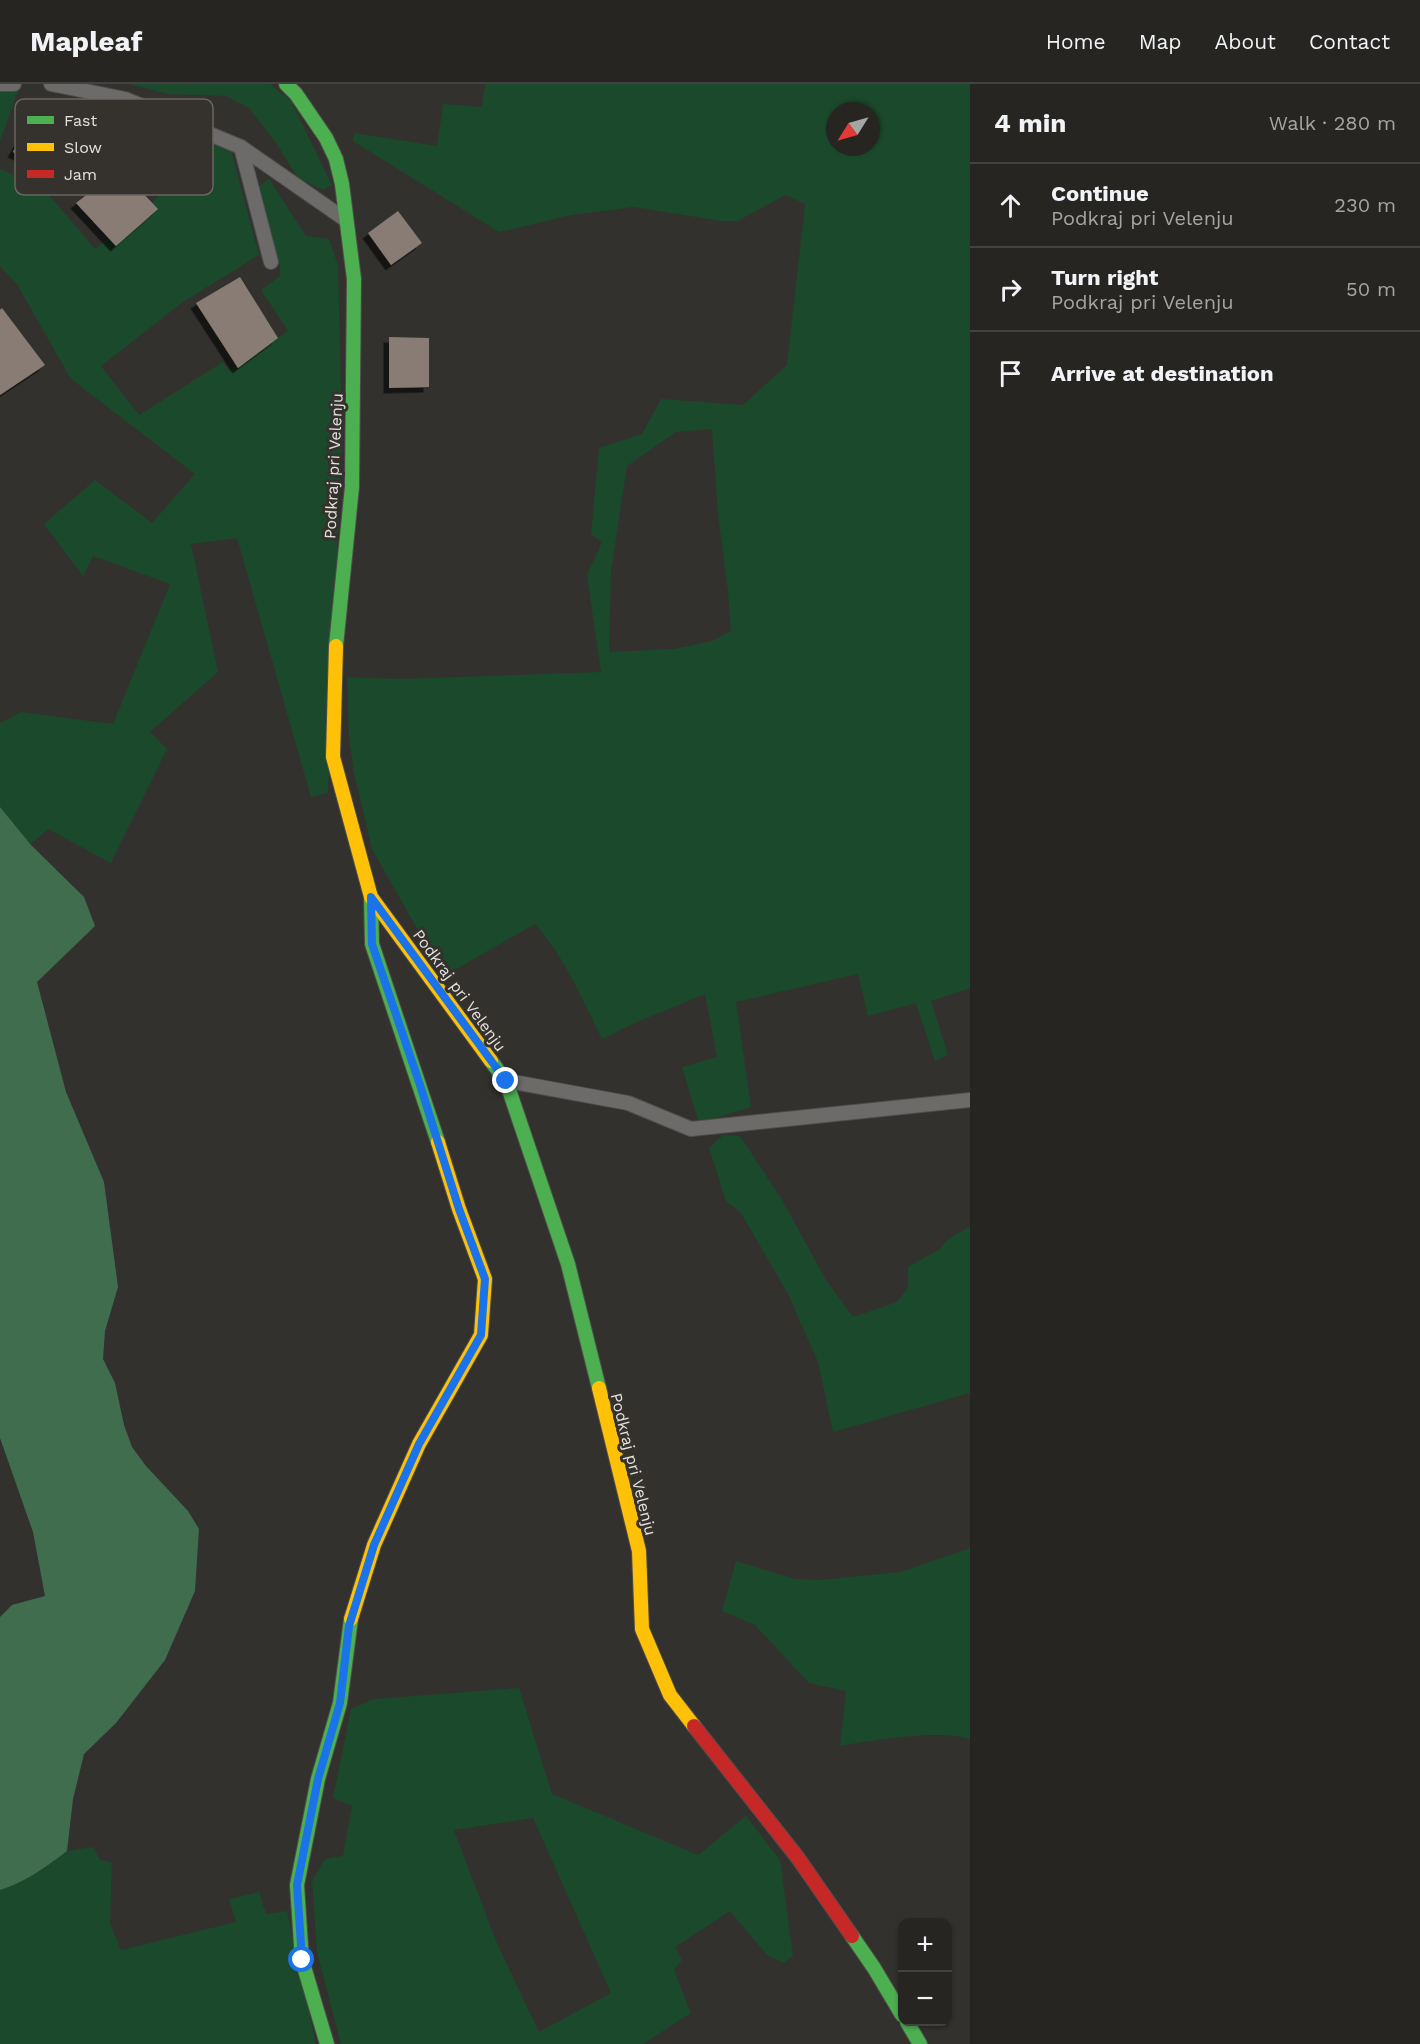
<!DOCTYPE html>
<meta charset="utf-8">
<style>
body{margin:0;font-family:"Work Sans",sans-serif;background:#32312f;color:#f1f3f6}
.controls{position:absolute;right:18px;bottom:18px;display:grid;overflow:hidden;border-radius:12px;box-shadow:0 2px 4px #0004}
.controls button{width:54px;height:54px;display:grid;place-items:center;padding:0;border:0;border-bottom:2px solid #424240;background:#262522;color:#f1f3f6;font:30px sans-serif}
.compass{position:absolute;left:826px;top:18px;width:54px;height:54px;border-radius:50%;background:#262522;box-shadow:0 2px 4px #0004;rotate:233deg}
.stop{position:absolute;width:18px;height:18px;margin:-14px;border:4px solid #1a73e8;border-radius:50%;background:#fff}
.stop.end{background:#1a73e8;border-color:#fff;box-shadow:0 2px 6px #0008}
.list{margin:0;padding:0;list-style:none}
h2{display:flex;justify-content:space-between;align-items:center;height:78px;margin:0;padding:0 24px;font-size:26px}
h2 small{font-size:20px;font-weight:400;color:#a4a5a5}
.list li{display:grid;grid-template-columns:39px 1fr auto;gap:18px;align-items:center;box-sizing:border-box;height:84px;padding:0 24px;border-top:2px solid #424240}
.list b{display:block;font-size:22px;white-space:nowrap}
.list p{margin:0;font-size:20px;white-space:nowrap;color:#a4a5a5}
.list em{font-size:20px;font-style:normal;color:#a4a5a5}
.icon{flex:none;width:33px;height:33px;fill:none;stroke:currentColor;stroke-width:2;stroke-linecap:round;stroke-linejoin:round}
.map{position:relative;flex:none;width:970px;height:1960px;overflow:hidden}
header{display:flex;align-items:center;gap:36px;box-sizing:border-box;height:84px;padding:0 30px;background:#262522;border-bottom:2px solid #424240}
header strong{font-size:28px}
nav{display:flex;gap:33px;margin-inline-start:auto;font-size:21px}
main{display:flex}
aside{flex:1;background:#262522}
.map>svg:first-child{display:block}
.green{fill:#1b492b;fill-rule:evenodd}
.forest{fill:#406d4d}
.building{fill:#887c74;filter:url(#shadow)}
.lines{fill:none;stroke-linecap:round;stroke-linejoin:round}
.lane-casing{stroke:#4f4d4b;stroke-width:16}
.fast-casing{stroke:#4f4d4b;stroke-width:16}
.slow-casing{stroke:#4f4d4b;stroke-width:16}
.jam-casing{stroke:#4f4d4b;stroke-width:16}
.lane{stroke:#6d6b69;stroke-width:14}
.fast{stroke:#4caf50;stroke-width:14}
.slow{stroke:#ffc107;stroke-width:14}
.jam{stroke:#c62828;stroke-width:14}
.route{stroke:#1a73e8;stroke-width:8}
.labels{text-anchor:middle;stroke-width:6;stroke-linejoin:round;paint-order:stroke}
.street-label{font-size:16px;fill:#e4e2de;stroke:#35312c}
.key{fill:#35312c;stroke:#6a6661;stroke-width:1.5}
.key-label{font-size:16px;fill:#e4e2de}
</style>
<header>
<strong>Mapleaf</strong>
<nav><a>Home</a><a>Map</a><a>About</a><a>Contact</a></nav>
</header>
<main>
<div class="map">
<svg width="970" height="1960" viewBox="0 0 970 1960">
<defs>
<filter id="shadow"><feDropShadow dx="-5.5" dy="5.5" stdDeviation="0" flood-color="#0009"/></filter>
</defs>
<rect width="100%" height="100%" fill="#33312e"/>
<!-- green -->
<g class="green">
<path d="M129,0H270L291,17L332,101L323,106L298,94L276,59L249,24L226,12L168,10Z"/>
<path d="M485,0H970V904L931,917L948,971L935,977L916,919L868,932L858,890L736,918L751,1023L699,1039L682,983L717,973L705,910L635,939L602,955C582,916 565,873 535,840L444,892L372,765L354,689L349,655L347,593L401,595L601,588L587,491L602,458L591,450L599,364L642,350L661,315L743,321L787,281L805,120L785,111L738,137H721L634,123L572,131L499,148L353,57L354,49L437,62L443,20L482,23ZM835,27H871V63H835ZM712,345L718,431L728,508L731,547L712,557L674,565L609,568L611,487L627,382L676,348Z"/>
<path d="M0,5H19L0,57Z"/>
<path d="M195,53L231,67L259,171L183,218L101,282L139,331L223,278L229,287L288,247L261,206L280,192V181L256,104L269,95L306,152L329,155L338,181L342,348L328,709L311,713L237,454L191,460L218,588L150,648L167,665L111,779L48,745L30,761L0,723V639L21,628L113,640L170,500L93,472L83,492L44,440L95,396L152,439L195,390L71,295L18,202L0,182V85L43,104L95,165L148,123L182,87Z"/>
<path d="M723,1051L740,1052L781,1114L826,1196L853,1233L897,1218L908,1203V1183L940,1165L946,1157L958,1149L970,1143V1309L833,1348L818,1278L788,1210L741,1129L726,1117L709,1064Z"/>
<path d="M970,1464V1655C940,1645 873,1656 840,1662L846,1607L809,1599L755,1541L722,1527L736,1477L795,1495L821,1496L901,1488Z"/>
<path d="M519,1604L552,1710L698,1771L746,1732L780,1776L793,1872L784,1879L767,1871L730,1827L675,1863L682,1876L674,1886L691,1929L643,1960H341L317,1868L312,1797L325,1775L343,1772L352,1722L333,1714L351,1625L374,1615ZM533,1734L611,1909L539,1948L496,1857L454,1746Z"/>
<path d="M93,1763L100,1776L112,1778L110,1839L121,1866L236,1838L229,1815L259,1808L266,1830L287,1827L316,1960H0V1806L11,1802L45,1784L67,1767Z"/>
</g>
<!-- forest -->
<path class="forest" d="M0,723L31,761L84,813L95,842L37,898L66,1008L104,1098L118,1203L105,1247L103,1275L115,1299L124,1341L132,1363L146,1382L188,1427L199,1445L195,1507L165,1576L116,1639L84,1670L73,1715L67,1767C46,1783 26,1798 0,1806V1533L12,1521L45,1512L33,1448L0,1354Z"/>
<!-- building -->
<g class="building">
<path d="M40,21L95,45L70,94L13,68Z"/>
<path d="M120,85L158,125L116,162L76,119Z"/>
<path d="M398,127L422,159L391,181L368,149Z"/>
<path d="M240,193L278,254L238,284L196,219Z"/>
<path d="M2,224L45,281L0,311V226Z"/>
<path d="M389,253L429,254V303L389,304Z"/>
</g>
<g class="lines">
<!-- lane casing -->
<g class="lane-casing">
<g id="lane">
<path d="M0,0H14"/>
<path d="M51,0L125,15L241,63L343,134"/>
<path d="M241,63L271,178"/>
<path d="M508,997L628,1019L691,1045L970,1016"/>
</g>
</g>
<!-- fast casing -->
<g class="fast-casing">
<g id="fast">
<path d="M286,0L296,10L326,54L336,75L342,100L354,195L352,403L336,562"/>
<path d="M371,813L372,860L438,1058"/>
<path d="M491,977L506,997L568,1180L599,1304"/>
<path d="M852,1852L874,1884L902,1931"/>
<path d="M907,1938L920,1960"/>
<path d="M327,1960L302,1876L297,1801L318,1695L340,1619L351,1535"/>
</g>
</g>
<!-- slow casing -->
<g class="slow-casing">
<g id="slow">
<path d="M336,562L333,673L371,813L491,977"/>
<path d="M599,1304L639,1467L642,1545L670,1611L694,1642"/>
<path d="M351,1535L374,1461L419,1360L481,1251L485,1195L459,1125L438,1058"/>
</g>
</g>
<!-- jam casing -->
<g class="jam-casing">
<path id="jam" d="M694,1642L798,1774L852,1852"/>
</g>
<!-- lane -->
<use href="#lane" class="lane"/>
<!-- fast -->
<use href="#fast" class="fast"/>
<!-- slow -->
<use href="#slow" class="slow"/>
<!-- jam -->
<use href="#jam" class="jam"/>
</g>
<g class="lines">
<!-- route -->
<path class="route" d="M302,1876L297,1801L318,1695L340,1619L349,1542L374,1461L419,1360L481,1251L485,1195L459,1125L420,1001L372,860L371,813L506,997"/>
</g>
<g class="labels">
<!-- street labels -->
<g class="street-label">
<text transform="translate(333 382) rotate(-87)" y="6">Podkraj pri Velenju</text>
<text transform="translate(460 906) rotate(54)" y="6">Podkraj pri Velenju</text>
<text transform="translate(634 1380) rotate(76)" y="6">Podkraj pri Velenju</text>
</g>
</g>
<!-- legend -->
<rect x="15" y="15" width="198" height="96" rx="9" class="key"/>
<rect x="27" y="32" width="27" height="8" fill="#4caf50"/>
<rect x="27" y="59" width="27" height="8" fill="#ffc107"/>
<rect x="27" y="86" width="27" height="8" fill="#c62828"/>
<g class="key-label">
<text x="64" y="42">Fast</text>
<text x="64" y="69">Slow</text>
<text x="64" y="96">Jam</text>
</g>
</svg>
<div class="controls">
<button>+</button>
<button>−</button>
</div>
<svg class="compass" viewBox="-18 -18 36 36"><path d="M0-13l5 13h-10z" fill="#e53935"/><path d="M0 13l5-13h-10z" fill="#a4a5a5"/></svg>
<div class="stop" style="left:302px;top:1876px"></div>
<div class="stop end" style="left:506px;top:997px"></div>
</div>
<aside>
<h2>4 min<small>Walk · 280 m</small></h2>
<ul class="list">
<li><svg class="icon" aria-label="ahead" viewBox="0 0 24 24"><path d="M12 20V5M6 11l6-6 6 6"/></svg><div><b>Continue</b><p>Podkraj pri Velenju</p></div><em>230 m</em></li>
<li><svg class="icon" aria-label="right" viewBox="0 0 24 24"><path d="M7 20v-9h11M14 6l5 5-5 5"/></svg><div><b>Turn right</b><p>Podkraj pri Velenju</p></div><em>50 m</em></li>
<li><svg class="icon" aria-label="arrive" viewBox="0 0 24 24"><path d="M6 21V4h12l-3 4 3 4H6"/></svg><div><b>Arrive at destination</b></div></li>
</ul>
</aside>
</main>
